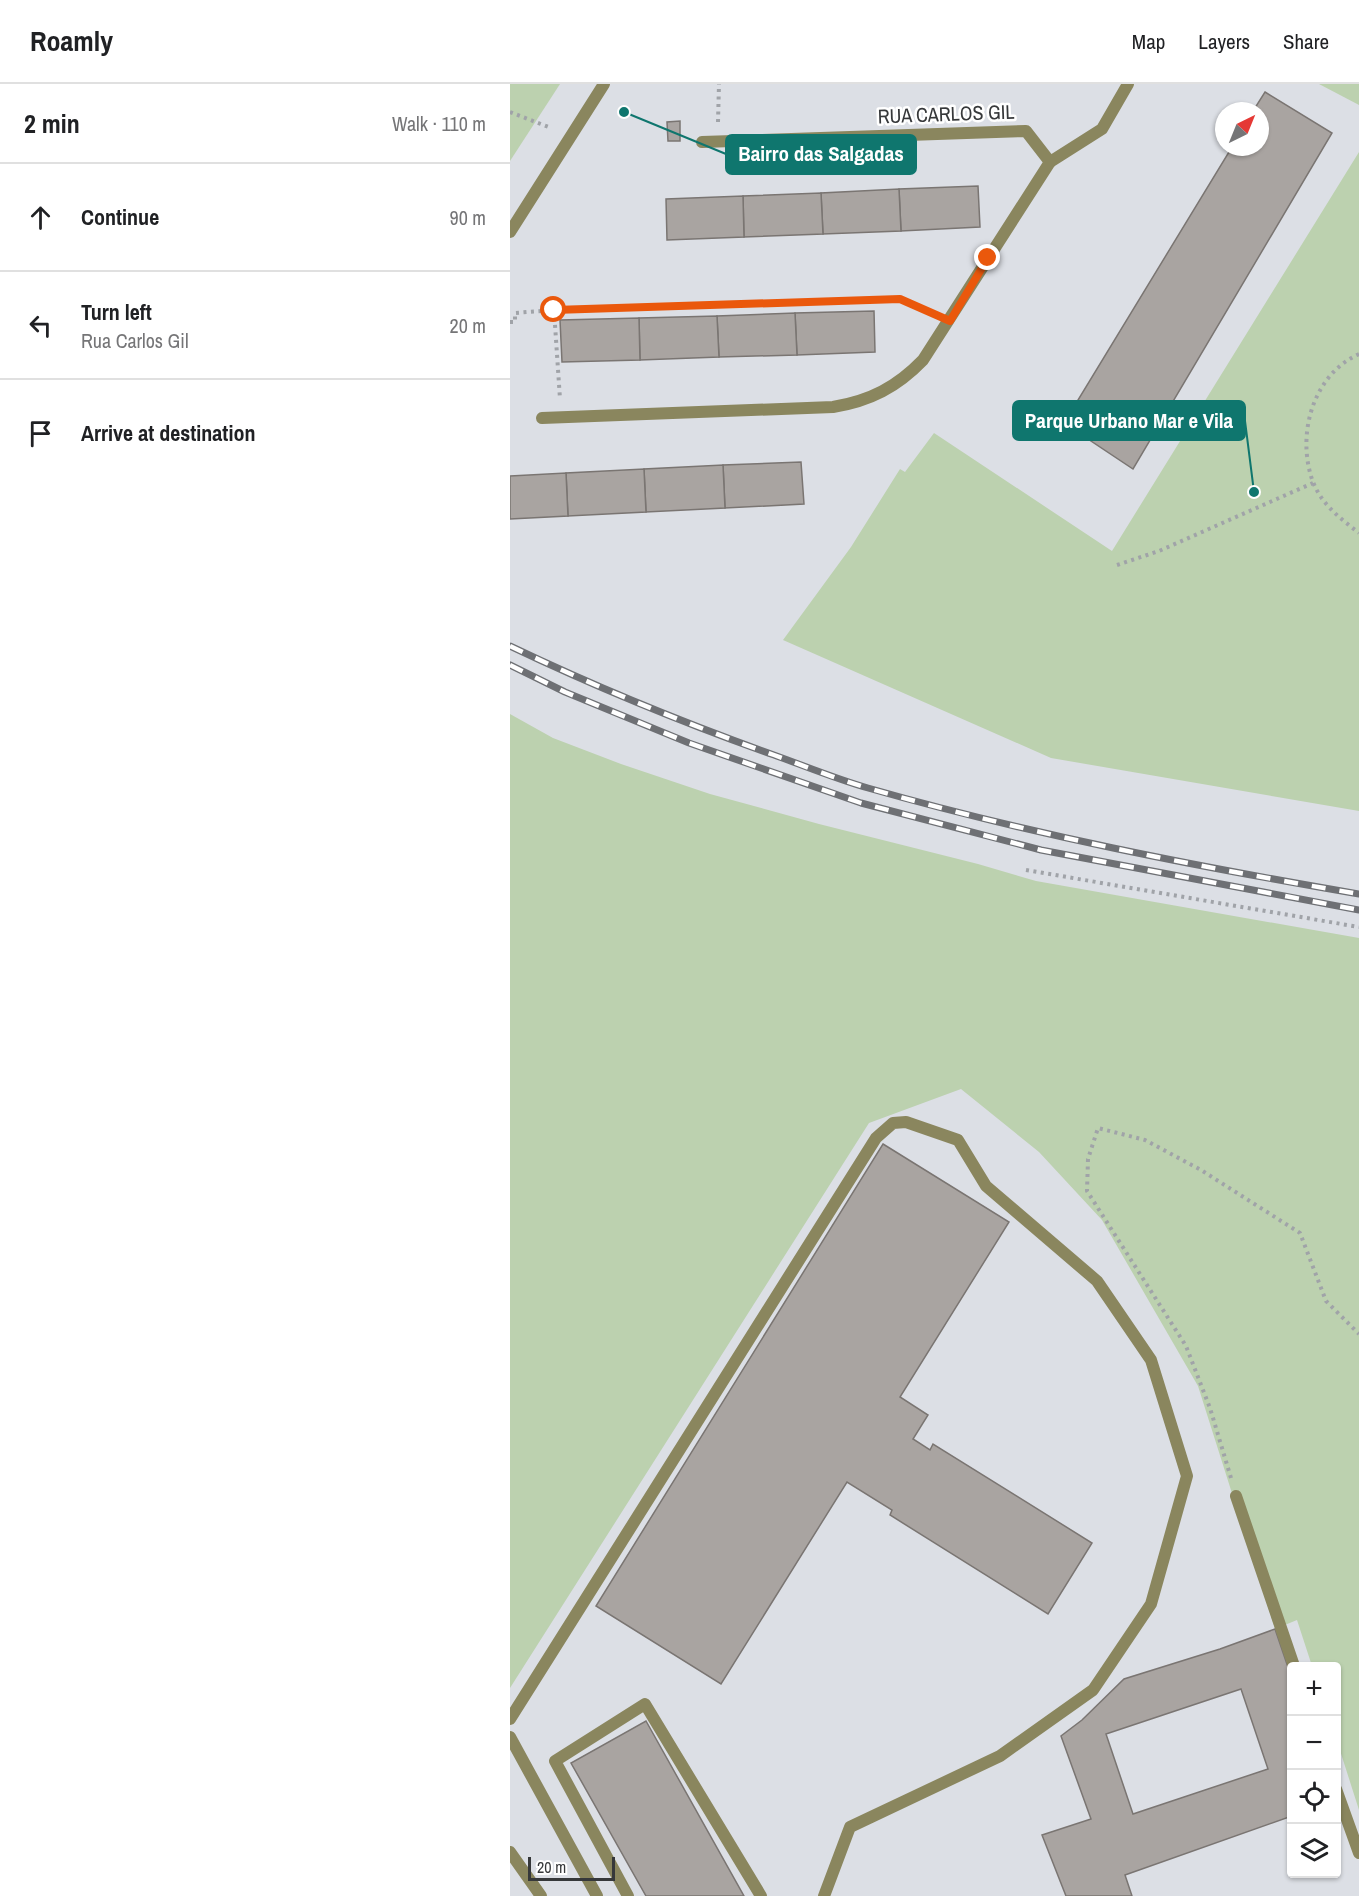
<!DOCTYPE html>
<meta charset="utf-8">
<style>
body{margin:0;font-family:"Archivo Narrow",sans-serif;background:#f6f6f6;color:#202124}
.controls{position:absolute;right:18px;bottom:18px;display:grid;overflow:hidden;border-radius:6px;box-shadow:0 2px 4px #0004}
.controls button{width:54px;height:54px;display:grid;place-items:center;padding:0;border:0;border-bottom:2px solid #e0e0e0;background:#fff;color:#202124;font:30px sans-serif}
.compass{position:absolute;left:705px;top:18px;width:54px;height:54px;border-radius:50%;background:#fff;box-shadow:0 2px 4px #0004;rotate:43deg}
.scale{position:absolute;left:18px;bottom:15px;width:87px;box-sizing:border-box;padding-left:6px;border:3px solid #36383a;border-top:0;font-size:16px;line-height:21px;white-space:nowrap;color:#36383a;-webkit-text-stroke:4px #fff;paint-order:stroke}
.stop{position:absolute;width:18px;height:18px;margin:-14px;border:4px solid #ea580c;border-radius:50%;background:#fff}
.stop.end{background:#ea580c;border-color:#fff;box-shadow:0 2px 6px #0008}
.list{margin:0;padding:0;list-style:none}
h2{display:flex;justify-content:space-between;align-items:center;height:78px;margin:0;padding:0 24px;font-size:26px}
h2 small{font-size:20px;font-weight:400;color:#757577}
.list li{display:grid;grid-template-columns:39px 1fr auto;gap:18px;align-items:center;box-sizing:border-box;height:108px;padding:0 24px;border-top:2px solid #e0e0e0}
.list b{display:block;font-size:22px;white-space:nowrap}
.list p{margin:0;font-size:20px;white-space:nowrap;color:#757577}
.list em{font-size:20px;font-style:normal;color:#757577}
.icon{flex:none;width:33px;height:33px;fill:none;stroke:currentColor;stroke-width:2;stroke-linecap:round;stroke-linejoin:round}
.map{position:relative;flex:none;width:849px;height:1812px;overflow:hidden}
header{display:flex;align-items:center;gap:36px;box-sizing:border-box;height:84px;padding:0 30px;background:#fff;border-bottom:2px solid #e0e0e0}
header strong{font-size:28px}
nav{display:flex;gap:33px;margin-inline-start:auto;font-size:21px}
main{display:flex}
aside{flex:1;background:#fff}
.map>svg:first-child{display:block}
.green{fill:#bcd1af}
.building{fill:#a9a4a1;stroke:#7a7572;stroke-width:1.5;fill-rule:evenodd}
.lines{fill:none;stroke-linecap:round;stroke-linejoin:round}
.path{stroke:#a0a3a8;stroke-width:4;stroke-dasharray:3 4.5;stroke-linecap:butt}
.service{stroke:#8a865e;stroke-width:12}
.minor{stroke:#8a865e;stroke-width:12}
.tertiary{stroke:#8a865e;stroke-width:12}
.rail-casing{stroke:#6e7074;stroke-width:7}
.rail{stroke:#fff;stroke-width:4.5;stroke-dasharray:14;stroke-linecap:butt}
.route{stroke:#ea580c;stroke-width:8}
.labels{text-anchor:middle;stroke-width:5;stroke-linejoin:round;paint-order:stroke}
.street-label{font-size:20px;fill:#36383a;stroke:#fff}
.leader{fill:none;stroke:#0f766e;stroke-width:2}
.callout-dot{fill:#0f766e;stroke:#fff;stroke-width:2}
.callout{fill:#0f766e;stroke:#0f766e;stroke-width:2}
.callout-label{font-size:21px;text-anchor:middle;font-weight:bold;fill:#fff}
</style>
<header>
<strong>Roamly</strong>
<nav><a>Map</a><a>Layers</a><a>Share</a></nav>
</header>
<main>
<aside>
<h2>2 min<small>Walk · 110 m</small></h2>
<ul class="list">
<li><svg class="icon" aria-label="ahead" viewBox="0 0 24 24"><path d="M12 20V5M6 11l6-6 6 6"/></svg><div><b>Continue</b></div><em>90 m</em></li>
<li><svg class="icon" aria-label="left" viewBox="0 0 24 24"><path d="M17 20v-9H6M10 6l-5 5 5 5"/></svg><div><b>Turn left</b><p>Rua Carlos Gil</p></div><em>20 m</em></li>
<li><svg class="icon" aria-label="arrive" viewBox="0 0 24 24"><path d="M6 21V4h12l-3 4 3 4H6"/></svg><div><b>Arrive at destination</b></div></li>
</ul>
</aside>
<div class="map">
<svg width="849" height="1812" viewBox="0 0 849 1812">
<rect width="100%" height="100%" fill="#dcdfe5"/>
<!-- green -->
<g class="green">
<path d="M0,0H50L0,77Z"/>
<path d="M809,0H849V21Z"/>
<path d="M849,68V727L541,674L273,556L341,463L390,385L395,388L424,349L602,467Z"/>
<path d="M0,630L43,654L111,680L200,710L309,740L468,780L526,797L849,854V1726L827,1657L826,1582H802L787,1536L765,1545L688,1302L592,1136L529,1068L451,1005L359,1039L0,1604Z"/>
</g>
<!-- building -->
<g class="building">
<path d="M755,8L822,49L623,385L554,339L722,63H750V27H743Z"/>
<path d="M170,37V57H158L157,38Z"/>
<path d="M468,102L470,143L391,147L389,105Z"/>
<path d="M389,105L391,147L313,150L311,109Z"/>
<path d="M311,109L313,150L234,153L233,112Z"/>
<path d="M233,112L234,153L157,156L156,115Z"/>
<path d="M364,227L365,268L287,271L285,229Z"/>
<path d="M285,229L287,271L209,273L207,232Z"/>
<path d="M207,232L209,273L130,276L129,234Z"/>
<path d="M129,234L130,276L52,278L50,236Z"/>
<path d="M291,378L294,420L215,424L213,381Z"/>
<path d="M213,381L215,424L136,428L134,385Z"/>
<path d="M134,385L136,428L58,432L56,389Z"/>
<path d="M56,389L58,432L0,435V392Z"/>
<path d="M373,1060L499,1138L390,1313L418,1331L403,1355L420,1366L423,1360L582,1459L538,1530L380,1431L382,1426L337,1398L211,1600L86,1522Z"/>
<path d="M765,1545L782,1595V1732L615,1791L622,1812H556L532,1751L581,1735L551,1652L572,1636L614,1595L710,1565ZM731,1605L758,1685L623,1730L596,1650Z"/>
<path d="M136,1637L234,1812H136L61,1679Z"/>
</g>
<g class="lines">
<!-- path -->
<g class="path">
<path d="M0,28L41,44"/>
<path d="M208,38L209,0"/>
<path d="M44,226L50,315"/>
<path d="M0,238H5V229L44,226L390,215L419,228"/>
<path d="M849,270C802,291 786,352 803,398C812,421 831,435 849,449"/>
<path d="M607,481L649,467L803,399"/>
<path d="M516,786L849,843"/>
<path d="M721,1394L700,1324L676,1262L577,1107L578,1075L588,1044L635,1056L691,1086L790,1149L816,1217L849,1250"/>
</g>
<!-- service -->
<g class="service">
<path d="M0,1635L366,1054L383,1039L396,1038L448,1056L476,1102L587,1197L641,1276L677,1392L641,1520L583,1606L490,1672L340,1743L314,1812"/>
<path d="M0,1653L87,1812"/>
<path d="M118,1812L45,1677L135,1620L251,1812"/>
</g>
<!-- minor -->
<g class="minor">
<path d="M540,78L592,45L618,0"/>
<path d="M32,334L323,323C360,317 387,303 413,276L540,78L516,47L192,58"/>
<path d="M726,1412L784,1582"/>
<path d="M826,1705L849,1769"/>
<path d="M0,1768L31,1812"/>
</g>
<!-- tertiary -->
<path class="tertiary" d="M0,148L94,0"/>
<!-- rail casing -->
<g class="rail-casing">
<g id="rail">
<path d="M0,562C86,603 174,639 264,671C295,682 326,695 358,704C519,750 684,782 849,810"/>
<path d="M0,581L55,608L179,659L351,719L531,766L849,826"/>
</g>
</g>
<!-- rail -->
<use href="#rail" class="rail"/>
</g>
<g class="lines">
<!-- route -->
<path class="route" d="M44,226L390,215L440,237L478,174"/>
</g>
<g class="labels">
<!-- street labels -->
<g class="street-label">
<text transform="translate(436 30) rotate(-2)" y="7">RUA CARLOS GIL</text>
</g>
</g>
<!-- callouts -->
<path class="leader" d="M114 28L216 70M744 408L735 337"/>
<g class="callout-dot">
<circle cx="114" cy="28" r="6"/>
<circle cx="744" cy="408" r="6"/>
</g>
<g class="callout">
<rect x="216" y="51" width="190" height="39" rx="6"/>
<rect x="503" y="317" width="232" height="39" rx="6"/>
</g>
<g class="callout-label">
<text x="311" y="77">Bairro das Salgadas</text>
<text x="619" y="344">Parque Urbano Mar e Vila</text>
</g>
</svg>
<div class="controls">
<button>+</button>
<button>−</button>
<button><svg class="icon" aria-label="locate" viewBox="0 0 24 24"><circle cx="12" cy="12" r="6"/><path d="M12 2v4M12 18v4M2 12h4M18 12h4"/></svg></button>
<button><svg class="icon" aria-label="layers" viewBox="0 0 24 24"><path d="M12 4l9 5-9 5-9-5zM3 14l9 5 9-5"/></svg></button>
</div>
<svg class="compass" viewBox="-18 -18 36 36"><path d="M0-13l5 13h-10z" fill="#e53935"/><path d="M0 13l5-13h-10z" fill="#757577"/></svg>
<div class="scale">20 m</div>
<div class="stop" style="left:44px;top:226px"></div>
<div class="stop end" style="left:478px;top:174px"></div>
</div>
</main>
